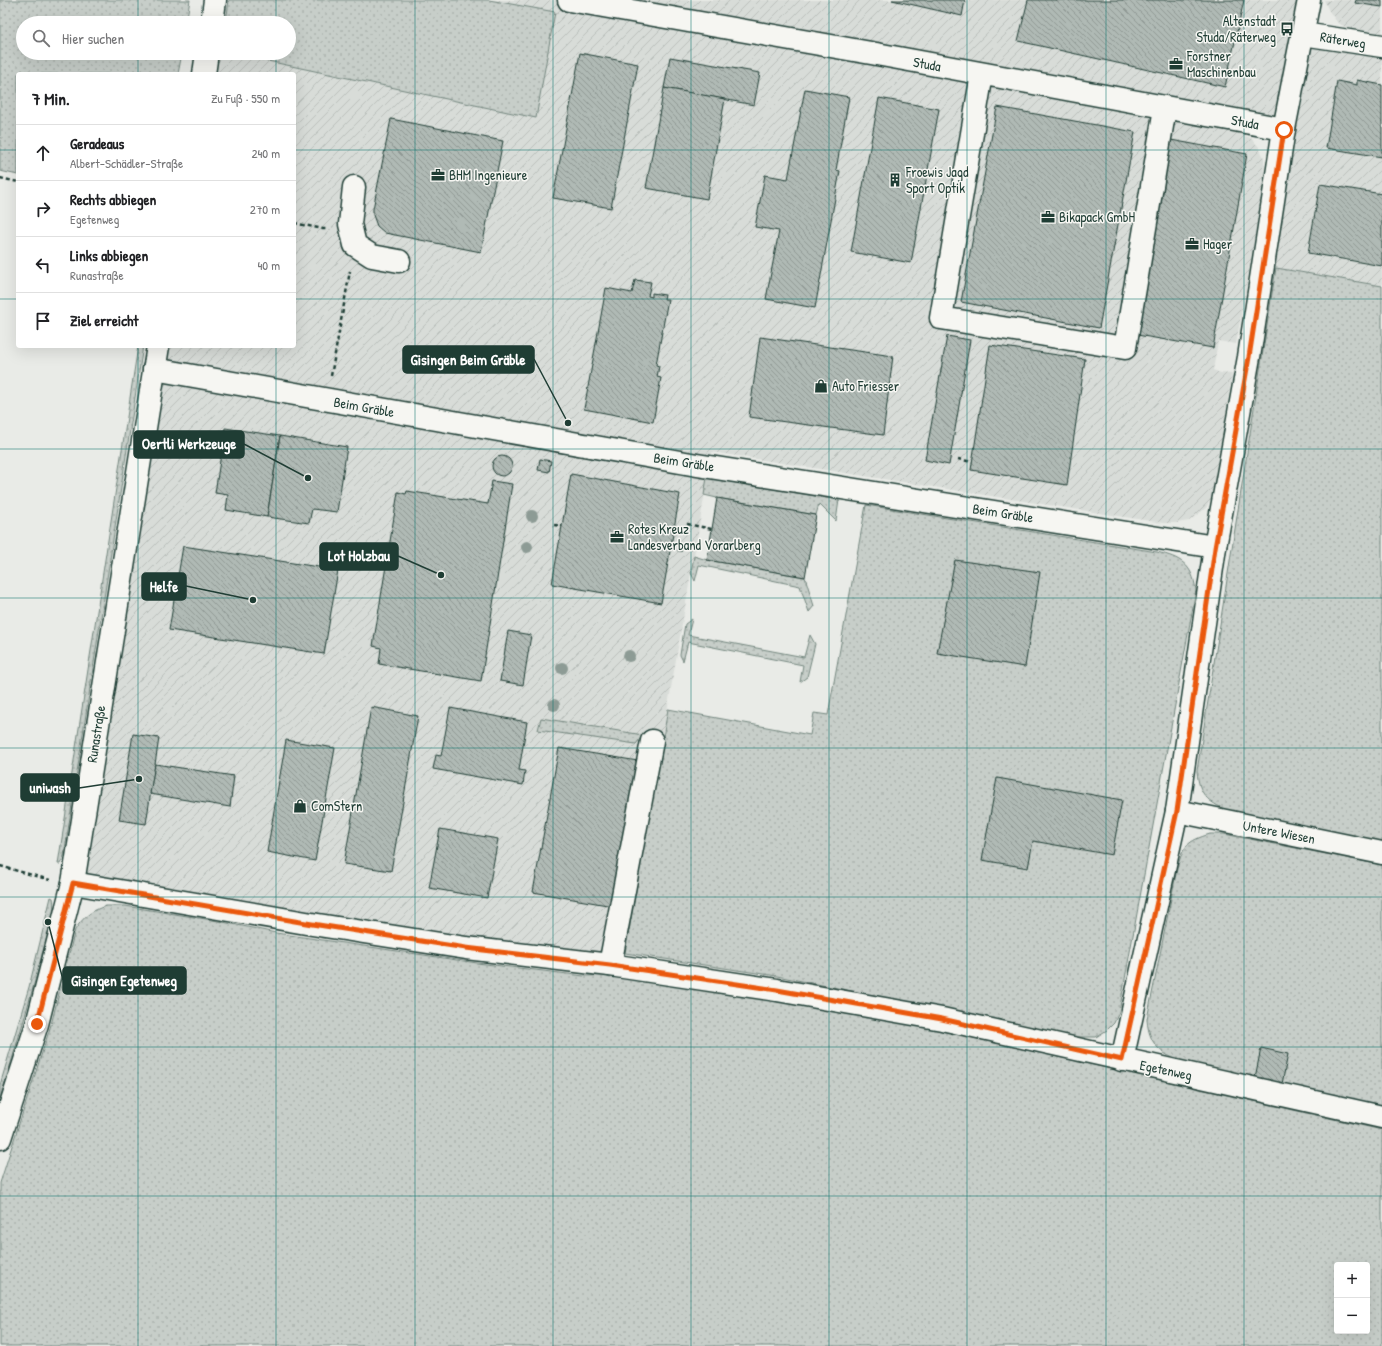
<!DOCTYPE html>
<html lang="de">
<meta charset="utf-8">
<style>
body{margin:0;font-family:"Patrick Hand",sans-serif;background:#f6f6f6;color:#202124}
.controls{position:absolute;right:12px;bottom:12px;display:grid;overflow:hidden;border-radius:4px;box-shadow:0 4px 16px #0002}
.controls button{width:36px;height:36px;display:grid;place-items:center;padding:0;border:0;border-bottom:1px solid #e0e0e0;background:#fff;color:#202124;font:20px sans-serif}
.stop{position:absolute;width:12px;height:12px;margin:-9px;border:3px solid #ea580c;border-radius:50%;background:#fff}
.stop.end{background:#ea580c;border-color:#fff;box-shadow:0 1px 4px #0008}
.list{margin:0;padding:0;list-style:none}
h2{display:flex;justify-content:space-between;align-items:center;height:52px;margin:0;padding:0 16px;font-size:17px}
h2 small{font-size:13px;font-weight:400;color:#757577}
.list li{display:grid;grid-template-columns:26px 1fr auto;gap:12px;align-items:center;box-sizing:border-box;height:56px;padding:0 16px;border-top:1px solid #e0e0e0}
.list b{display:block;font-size:15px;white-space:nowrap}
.list p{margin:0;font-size:13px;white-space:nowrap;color:#757577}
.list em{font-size:13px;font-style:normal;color:#757577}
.icon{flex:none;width:22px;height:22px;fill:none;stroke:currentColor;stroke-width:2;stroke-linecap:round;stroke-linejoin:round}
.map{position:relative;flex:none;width:1382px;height:1346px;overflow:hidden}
.search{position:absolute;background:#fff;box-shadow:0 4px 16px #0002;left:16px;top:16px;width:280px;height:44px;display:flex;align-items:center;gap:10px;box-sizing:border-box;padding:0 14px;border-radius:22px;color:#757577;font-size:15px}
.panel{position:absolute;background:#fff;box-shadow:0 4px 16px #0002;left:16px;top:72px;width:280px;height:276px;border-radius:4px}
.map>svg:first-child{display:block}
.industrial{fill:url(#industrial-furrows)}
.grass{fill:url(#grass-dots);stroke:#73867e;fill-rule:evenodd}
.building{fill:url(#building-back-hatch);stroke:#1f3d34}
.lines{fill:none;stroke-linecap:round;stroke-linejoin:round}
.minor-casing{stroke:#1f3d34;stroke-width:25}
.path{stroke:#1f3d34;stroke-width:2.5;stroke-dasharray:4 3;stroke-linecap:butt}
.minor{stroke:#f6f6f2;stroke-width:22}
.tree{fill:#8d9b95}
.route{stroke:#ea580c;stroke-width:5}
.grid{fill:none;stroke:#0f766e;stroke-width:1;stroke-opacity:0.55}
.labels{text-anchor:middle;stroke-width:3;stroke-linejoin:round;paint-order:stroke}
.poi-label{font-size:14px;fill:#1f3d34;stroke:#f6f6f2;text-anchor:start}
.street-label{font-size:14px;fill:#1f3d34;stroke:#f6f6f2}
.leader{fill:none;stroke:#1f3d34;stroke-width:1.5}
.callout-dot{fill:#1f3d34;stroke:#f6f6f2;stroke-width:1.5}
.callout{fill:#1f3d34;stroke:#1f3d34;stroke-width:1.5}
.callout-label{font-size:15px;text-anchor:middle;font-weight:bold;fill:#fff}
</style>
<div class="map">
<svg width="1382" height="1346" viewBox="0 0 1382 1346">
<defs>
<pattern id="industrial-furrows" width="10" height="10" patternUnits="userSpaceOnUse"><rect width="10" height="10" fill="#d8dcd8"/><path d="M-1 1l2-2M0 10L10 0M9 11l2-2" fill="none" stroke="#b9beba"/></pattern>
<pattern id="grass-dots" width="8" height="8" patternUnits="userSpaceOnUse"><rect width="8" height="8" fill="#c7cec9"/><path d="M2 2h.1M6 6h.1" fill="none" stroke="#aab2ad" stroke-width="1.8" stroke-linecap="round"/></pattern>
<pattern id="building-back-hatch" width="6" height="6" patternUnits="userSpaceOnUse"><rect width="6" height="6" fill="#b0bab5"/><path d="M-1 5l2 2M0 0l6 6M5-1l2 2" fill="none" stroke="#8f9894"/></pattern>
</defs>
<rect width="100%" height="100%" fill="#e9ebe7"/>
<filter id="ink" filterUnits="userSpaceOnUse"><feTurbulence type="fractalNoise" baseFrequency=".025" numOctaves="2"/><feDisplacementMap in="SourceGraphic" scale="8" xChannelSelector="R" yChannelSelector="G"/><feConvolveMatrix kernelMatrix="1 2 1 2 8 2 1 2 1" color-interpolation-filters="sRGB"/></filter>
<g filter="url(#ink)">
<!-- industrial -->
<g class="industrial">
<path d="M215,0H1309L1303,34L1382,50V286L1263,266L1284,130L871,53L868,65L1235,132L1251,138L1259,147L1264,158L1265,183L1236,344L1218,341L1213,370L1221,373L1232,374L1213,495L1206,508L1189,521L1177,523H1163L712,452L625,953L610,965L73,883L158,346H294V74H204L207,53H289V23H212Z"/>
<path d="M1324,0H1382V35L1348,29L1337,22L1329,11Z"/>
</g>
<!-- grass -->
<g class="grass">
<path d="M0,0H190L186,23H23V53H182L178,74H18V175L0,171Z"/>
<path d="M229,0H489L555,12L536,118L230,53H289V23H226Z"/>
<path d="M1276,268L1382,286V842L1228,811C1207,801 1199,795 1197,771Z"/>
<path d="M138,346H143L64,856L60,864H58Z"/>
<path d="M707,478L839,500L836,521L819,504L816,515L717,498L704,495Z"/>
<path d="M866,505L1157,552C1181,558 1192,564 1196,590L1119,1012L1114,1023L1107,1030L1096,1037H1070L941,1009L777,976L625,953L668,709L810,735L814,713L828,715Z"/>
<path d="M694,556L707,560L805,577L814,606L809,612L800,586L699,565L695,581L691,573Z"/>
<path d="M692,619L688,635L804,657L810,635L815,644L807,677L800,682L803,665L688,642L683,661L680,655L685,624Z"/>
<path d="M541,718L643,735L636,744L538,730Z"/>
<path d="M1210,834H1224L1382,865V1108L1194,1066C1168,1057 1149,1051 1147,1019L1177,869C1183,846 1187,841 1210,834Z"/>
<path d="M51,897L53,898C56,911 49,927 46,940C32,993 17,1045 0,1098V1085L29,987Z"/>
<path d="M106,906H125L218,921L276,933L477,963L584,976L619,975L774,999L934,1029L1382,1130V1346H0V1183L51,1025L75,930C83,917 92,910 106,906ZM1337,1265H1367V1331H1337Z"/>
</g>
<!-- building -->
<g class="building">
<path d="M892,0H965L962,16Z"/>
<path d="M1028,0H1244L1225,87L1018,41Z"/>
<path d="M1356,0H1382V7L1355,3Z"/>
<path d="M580,53L638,64L611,208L553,198Z"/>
<path d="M670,57L760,73L754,105L664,88Z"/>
<path d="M1357,80L1382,85V157L1326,148L1337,81L1357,85Z"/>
<path d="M664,88L725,99L707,199L646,188Z"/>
<path d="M805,89L849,97L836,170L840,171L815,308L766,299L779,231L755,227L765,175L788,179Z"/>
<path d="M879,98L939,109L911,263L851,252Z"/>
<path d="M997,107L1135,132L1099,328L961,302Z"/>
<path d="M391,119L503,141L481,252L385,233L377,226L373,215V209Z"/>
<path d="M1171,140L1247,154L1213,348L1137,335Z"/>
<path d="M1320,184L1382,194V266L1308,253Z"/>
<path d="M635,280L651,282L648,296L652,297V293L665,295L664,299H668L656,365L659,366L657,377L661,378L653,422L584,409L606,288L632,293Z"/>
<path d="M947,336L970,340L949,465L925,460Z"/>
<path d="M760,337L893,356L883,435L749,417Z"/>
<path d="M990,345L1085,359L1067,485L971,470Z"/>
<path d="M225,428L280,436L267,517L226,510L228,495L215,493Z"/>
<path d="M280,436L347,447L337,512L312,509L309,523L267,517Z"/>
<circle cx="502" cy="466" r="10"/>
<path d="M540,459L551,461L549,472L538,470Z"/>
<path d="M571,474L680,494L661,603L552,584Z"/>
<path d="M492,481L512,484L481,681L379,664L381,648L373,646L398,492L406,494L407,491L488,504Z"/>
<path d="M717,498L816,515L805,577L707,560Z"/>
<path d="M183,546L338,570L324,654L169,630Z"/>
<path d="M955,560L1040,572L1025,667L937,653Z"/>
<path d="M508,631L531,635L523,685L500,681Z"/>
<path d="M371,707L418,716L391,871L344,864Z"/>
<path d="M450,708L527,722L519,770L525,771L523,785L433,769L436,755L441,756Z"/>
<path d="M133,734L159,738L146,824L119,820Z"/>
<path d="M286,740L335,748L315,861L267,852Z"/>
<path d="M559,748L638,761L613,906L533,892Z"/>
<path d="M155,764L234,776L230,807L150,794Z"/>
<path d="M997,778L1122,800L1112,855L1033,841L1028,868L982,860Z"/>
<path d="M440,829L498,839L487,898L429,888Z"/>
<path d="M1261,1048L1288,1054L1282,1084L1255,1078Z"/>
</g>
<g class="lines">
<!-- minor casing -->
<g class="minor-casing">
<g id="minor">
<path d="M569,0L871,53L1284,129"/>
<path d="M212,23L215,0"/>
<path d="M1303,34L1382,46"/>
<path d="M204,74L207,53"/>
<path d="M982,74L941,318L1125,348L1165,108"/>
<path d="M354,187L350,224L355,245L372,256L399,261"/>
<path d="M154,369L697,465L1215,547"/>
<path d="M1177,811L1382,853"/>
<path d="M73,883L312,924L466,948L610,965L777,990L942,1019L1382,1117"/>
<path d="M610,965L652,741"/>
<path d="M1122,1060L1177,811L1215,547L1249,357L1284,129L1309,0"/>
<path d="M0,1138L37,1024L73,883L158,346"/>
</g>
</g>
<!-- path -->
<g class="path">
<path d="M0,178L18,182"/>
<path d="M294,223L323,229H326"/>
<path d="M331,376L350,271"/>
<path d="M958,459L972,462"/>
<path d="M687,524L712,529"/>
<path d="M554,525L562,526"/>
<path d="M671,548L683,551"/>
<path d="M0,866L50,880"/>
</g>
<!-- minor -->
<use href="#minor" class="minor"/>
</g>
<!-- trees -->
<g class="tree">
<circle cx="532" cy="516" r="6"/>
<circle cx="527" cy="547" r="6"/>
<circle cx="629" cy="656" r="6"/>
<circle cx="562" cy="668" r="6"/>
<circle cx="554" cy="705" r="6"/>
</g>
</g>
<g class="lines" filter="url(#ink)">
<!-- route -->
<path class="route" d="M37,1024L73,883L312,924L466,948L610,965L777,990L942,1019L1122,1060L1177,811L1215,548L1249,357L1284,130"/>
</g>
<!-- grid -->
<path class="grid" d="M138,0V23M276,0V23M415,0V1346M553,0V1346M691,0V1346M829,0V1346M967,0V1346M1106,0V1346M1244,0V1346M138,53V74M276,53V74M0,150H18M294,150H1382M0,299H18M294,299H1382M138,346V1346M276,346V1346M0,449H1382M0,598H1382M0,748H1382M0,897H1382M0,1047H1382M0,1196H1382"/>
<!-- icons -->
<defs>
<g id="bus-bare" transform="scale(1.08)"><path d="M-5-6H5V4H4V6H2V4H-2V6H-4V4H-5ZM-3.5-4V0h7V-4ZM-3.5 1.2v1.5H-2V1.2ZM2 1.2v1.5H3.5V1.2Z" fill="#1f3d34" stroke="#f6f6f2" stroke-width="2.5" paint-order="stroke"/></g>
<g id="office-bare" transform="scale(1.08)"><path d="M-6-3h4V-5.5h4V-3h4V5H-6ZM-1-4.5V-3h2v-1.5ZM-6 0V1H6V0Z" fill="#1f3d34" stroke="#f6f6f2" stroke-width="2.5" paint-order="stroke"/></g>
<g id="building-bare" transform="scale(1.08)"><path d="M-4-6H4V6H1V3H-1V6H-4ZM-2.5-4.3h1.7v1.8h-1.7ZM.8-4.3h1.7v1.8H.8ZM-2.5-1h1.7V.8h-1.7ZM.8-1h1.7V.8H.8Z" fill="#1f3d34" stroke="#f6f6f2" stroke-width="2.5" paint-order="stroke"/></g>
<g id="shop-bare" transform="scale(1.08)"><path d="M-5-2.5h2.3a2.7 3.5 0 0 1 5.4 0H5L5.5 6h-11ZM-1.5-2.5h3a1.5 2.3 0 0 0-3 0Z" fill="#1f3d34" stroke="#f6f6f2" stroke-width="2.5" paint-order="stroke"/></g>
</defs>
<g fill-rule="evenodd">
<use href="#bus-bare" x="1287" y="29"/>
<use href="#office-bare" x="1176" y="64"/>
<use href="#office-bare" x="438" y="175"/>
<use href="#building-bare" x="895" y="180"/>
<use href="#office-bare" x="1048" y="217"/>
<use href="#office-bare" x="1192" y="244"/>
<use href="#shop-bare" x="821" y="386"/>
<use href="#office-bare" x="617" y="537"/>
<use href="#shop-bare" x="300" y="806"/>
</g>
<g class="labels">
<!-- poi labels -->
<g class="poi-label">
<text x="1276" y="26" text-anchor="end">Altenstadt<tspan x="1276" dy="16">Studa/Räterweg</tspan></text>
<text x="1187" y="61">Forstner<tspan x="1187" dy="16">Maschinenbau</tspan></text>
<text x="906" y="177">Froewis Jagd<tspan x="906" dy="16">Sport Optik</tspan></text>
<text x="449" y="180">BHM Ingenieure</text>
<text x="1059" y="222">Bikapack GmbH</text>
<text x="1203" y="249">Hager</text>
<text x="832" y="391">Auto Friesser</text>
<text x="628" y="534">Rotes Kreuz<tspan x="628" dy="16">Landesverband Vorarlberg</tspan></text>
<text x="311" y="811">ComStern</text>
</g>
<!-- street labels -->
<g class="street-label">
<text transform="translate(1343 40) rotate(9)" y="5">Räterweg</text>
<text transform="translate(927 64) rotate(10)" y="5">Studa</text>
<text transform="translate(1245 122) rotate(10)" y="5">Studa</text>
<text transform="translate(364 407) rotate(10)" y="5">Beim Gräble</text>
<text transform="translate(684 462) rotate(9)" y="5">Beim Gräble</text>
<text transform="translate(1003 513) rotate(9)" y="5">Beim Gräble</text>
<text transform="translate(96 734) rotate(-81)" y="5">Runastraße</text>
<text transform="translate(1279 832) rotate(11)" y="5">Untere Wiesen</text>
<text transform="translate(1166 1070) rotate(12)" y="5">Egetenweg</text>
</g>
</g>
<!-- callouts -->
<path class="leader" d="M568 423L534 359M308 478L244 444M441 575L398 556M253 600L186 586M139 779L79 788M48 922L63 980"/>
<g class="callout-dot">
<circle cx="568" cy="423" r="4"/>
<circle cx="308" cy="478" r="4"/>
<circle cx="441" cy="575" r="4"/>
<circle cx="253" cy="600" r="4"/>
<circle cx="139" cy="779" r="4"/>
<circle cx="48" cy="922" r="4"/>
</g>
<g class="callout">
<rect x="403" y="346" width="131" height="27" rx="4"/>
<rect x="134" y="431" width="110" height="27" rx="4"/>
<rect x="320" y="543" width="78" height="27" rx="4"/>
<rect x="142" y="573" width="44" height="27" rx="4"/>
<rect x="21" y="774" width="58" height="27" rx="4"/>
<rect x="63" y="967" width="123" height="27" rx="4"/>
</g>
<g class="callout-label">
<text x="468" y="365">Gisingen Beim Gräble</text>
<text x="189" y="449">Oertli Werkzeuge</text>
<text x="359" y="561">Lot Holzbau</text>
<text x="164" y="592">Helfe</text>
<text x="50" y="793">uniwash</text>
<text x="124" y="986">Gisingen Egetenweg</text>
</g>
</svg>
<div class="controls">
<button>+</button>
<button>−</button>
</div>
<div class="stop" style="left:1284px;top:130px"></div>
<div class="stop end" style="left:37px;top:1024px"></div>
<div class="search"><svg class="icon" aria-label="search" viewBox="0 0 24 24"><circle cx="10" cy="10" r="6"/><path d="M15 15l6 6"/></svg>Hier suchen</div>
<section class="panel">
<h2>7 Min.<small>Zu Fuß · 550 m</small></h2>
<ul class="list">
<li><svg class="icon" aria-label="ahead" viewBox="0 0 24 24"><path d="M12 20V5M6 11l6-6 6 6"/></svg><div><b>Geradeaus</b><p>Albert-Schädler-Straße</p></div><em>240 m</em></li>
<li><svg class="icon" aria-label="right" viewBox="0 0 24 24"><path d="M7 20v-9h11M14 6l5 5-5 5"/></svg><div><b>Rechts abbiegen</b><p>Egetenweg</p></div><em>270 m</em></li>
<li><svg class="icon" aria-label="left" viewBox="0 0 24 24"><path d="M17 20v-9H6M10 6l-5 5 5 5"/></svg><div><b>Links abbiegen</b><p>Runastraße</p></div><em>40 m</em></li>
<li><svg class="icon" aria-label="arrive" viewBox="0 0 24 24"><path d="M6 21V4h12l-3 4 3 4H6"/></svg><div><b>Ziel erreicht</b></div></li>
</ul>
</section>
</div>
